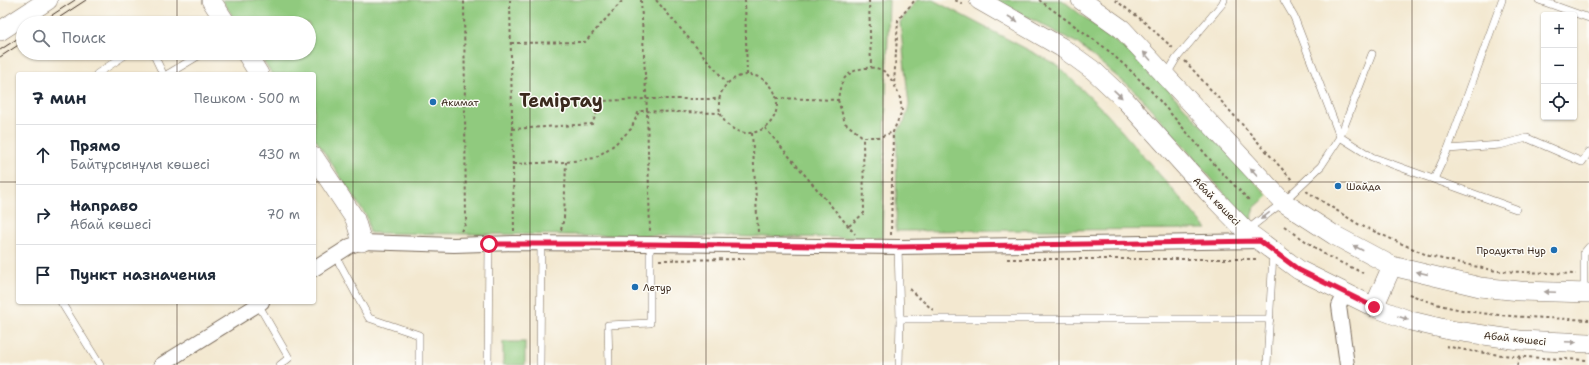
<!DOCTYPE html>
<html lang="ru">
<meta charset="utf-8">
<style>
body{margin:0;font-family:"Shantell Sans",sans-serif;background:#f2f2f3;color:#1f2937}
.controls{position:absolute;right:12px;top:12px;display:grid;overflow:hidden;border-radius:4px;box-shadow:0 1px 3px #0004}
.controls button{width:36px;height:36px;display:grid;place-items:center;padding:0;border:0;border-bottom:1px solid #e0e1e3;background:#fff;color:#1f2937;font:20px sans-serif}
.stop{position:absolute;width:12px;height:12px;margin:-9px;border:3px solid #e11d48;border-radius:50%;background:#fff}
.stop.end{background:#e11d48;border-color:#fff;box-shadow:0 1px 4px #0008}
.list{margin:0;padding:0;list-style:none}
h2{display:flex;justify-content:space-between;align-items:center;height:52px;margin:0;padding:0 16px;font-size:17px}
h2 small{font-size:13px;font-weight:400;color:#747a83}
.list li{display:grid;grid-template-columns:26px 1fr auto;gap:12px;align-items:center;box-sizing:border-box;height:60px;padding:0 16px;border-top:1px solid #e0e1e3}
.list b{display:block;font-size:15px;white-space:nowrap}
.list p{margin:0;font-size:13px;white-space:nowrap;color:#747a83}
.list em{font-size:13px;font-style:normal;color:#747a83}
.icon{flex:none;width:22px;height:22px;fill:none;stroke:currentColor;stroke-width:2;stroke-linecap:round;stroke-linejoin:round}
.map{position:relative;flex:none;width:1589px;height:365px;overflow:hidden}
.search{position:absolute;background:#fff;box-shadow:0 1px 3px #0004;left:16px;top:16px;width:300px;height:44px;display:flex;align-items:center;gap:10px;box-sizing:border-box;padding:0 14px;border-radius:22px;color:#747a83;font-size:15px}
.panel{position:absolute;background:#fff;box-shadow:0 1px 3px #0004;left:16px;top:72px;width:300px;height:232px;border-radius:4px}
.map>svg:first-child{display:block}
.green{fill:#90ca7e;stroke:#667a4e}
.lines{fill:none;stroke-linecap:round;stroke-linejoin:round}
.lane-casing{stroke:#7b6c5c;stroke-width:8}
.street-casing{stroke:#7b6c5c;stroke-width:16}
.secondary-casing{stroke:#7b6c5c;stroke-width:20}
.path{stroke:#7b6c5c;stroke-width:2;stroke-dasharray:3 3;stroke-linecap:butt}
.lane{stroke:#fff;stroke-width:7}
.street{stroke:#fff;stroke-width:14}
.secondary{stroke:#fff;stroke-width:19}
.tram{stroke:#3b2a1e;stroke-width:1}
.oneway{fill:#a79f9a}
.route{stroke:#e11d48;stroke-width:5}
.grid{fill:none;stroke:#3b2a1e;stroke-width:1;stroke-opacity:0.55}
.poi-dot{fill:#1f6fb2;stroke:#fdfcf7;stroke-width:1.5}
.labels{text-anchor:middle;stroke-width:3;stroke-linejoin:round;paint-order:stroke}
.poi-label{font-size:10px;fill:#3b2a1e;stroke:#fdfcf7;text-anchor:start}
.street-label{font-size:10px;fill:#3b2a1e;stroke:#fdfcf7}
.town-label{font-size:18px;font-weight:bold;fill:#3b2a1e;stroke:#fdfcf7}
</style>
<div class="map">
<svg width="1589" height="365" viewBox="0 0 1589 365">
<rect width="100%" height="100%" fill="#fdfcf7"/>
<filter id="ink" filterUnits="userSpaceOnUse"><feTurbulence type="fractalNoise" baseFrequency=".025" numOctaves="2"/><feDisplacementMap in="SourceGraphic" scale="8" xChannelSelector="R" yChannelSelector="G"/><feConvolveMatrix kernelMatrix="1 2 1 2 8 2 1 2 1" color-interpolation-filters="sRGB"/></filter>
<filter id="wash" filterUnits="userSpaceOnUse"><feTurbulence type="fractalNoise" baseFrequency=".012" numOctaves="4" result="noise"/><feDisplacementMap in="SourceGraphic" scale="16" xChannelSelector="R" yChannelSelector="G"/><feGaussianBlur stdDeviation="0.9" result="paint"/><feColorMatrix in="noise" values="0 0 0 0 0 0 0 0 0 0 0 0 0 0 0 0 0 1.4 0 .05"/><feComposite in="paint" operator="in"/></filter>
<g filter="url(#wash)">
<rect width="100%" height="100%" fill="#f3e8d0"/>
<!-- green -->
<g class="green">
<path d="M222,0H889L882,238L370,233L367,217L314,137V74H272L258,53H309V23H237Z"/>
<path d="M917,0H933L1057,65L1106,113L1207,229L896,231L897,132L905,120L909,105L900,22Z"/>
<path d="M995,0H1062L1142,62L1268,196L1255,207L1250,223L1139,95L1077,43Z"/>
<rect x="503" y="342" width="22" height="23"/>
</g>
</g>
<g filter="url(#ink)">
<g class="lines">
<!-- lane casing -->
<g class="lane-casing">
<g id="lane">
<path d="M1539,0L1589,18"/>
<path d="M153,53L163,74"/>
<path d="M1372,54L1340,137L1372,157L1516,209"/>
<path d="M97,74L128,53"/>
<path d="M168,74L203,53"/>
<path d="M1166,76L1176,59L1222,4L1224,0"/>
<path d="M1448,149L1502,0"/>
<path d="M1434,179L1448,149L1500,145L1527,138L1582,162L1589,152"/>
<path d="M1246,231L1283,202L1321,166L1340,137L1294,17L1284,0"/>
<path d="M898,247L900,319L899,365"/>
<path d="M335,255L369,318L419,335V365"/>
<path d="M1584,293V253L1589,247"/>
<path d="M61,302L100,365"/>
<path d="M258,304L289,358L280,365"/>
<path d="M900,319H1270"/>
<path d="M488,365L489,244"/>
<path d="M540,365L541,243"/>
<path d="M609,365L608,325L650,323V244"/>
<path d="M1267,365L1273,253"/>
</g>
</g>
<!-- street casing -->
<g class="street-casing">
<g id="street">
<path d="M314,269L350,246L362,242L454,245L514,243L650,244L898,247L1260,241"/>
<path d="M1345,293L1339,306L1347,365"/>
<path d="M161,365L262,302"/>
</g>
</g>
<!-- secondary casing -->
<g class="secondary-casing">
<g id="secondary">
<path d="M211,0L226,23"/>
<path d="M979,0L1061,47L1094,71L1126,101L1208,192L1246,231L1299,270L1374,307L1411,321L1449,330L1519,340L1589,343"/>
<path d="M1081,0L1122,29L1283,202L1334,235L1392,266L1480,287L1520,291L1589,293"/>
<path d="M0,31L48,0"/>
<path d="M246,53L259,74"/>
<path d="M314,157L355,219L362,242"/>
<path d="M1374,307L1392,266"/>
</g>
</g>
<!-- path -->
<g class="path">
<path d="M510,0L514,231"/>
<path d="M641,0L647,111L650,232"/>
<path d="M656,0L727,83"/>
<path d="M745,0L747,75"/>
<path d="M869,0L871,67"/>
<path d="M955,0L965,5"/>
<path d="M1039,0L1104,47L1131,71L1153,93L1221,172L1250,201"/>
<path d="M1115,0L1142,20L1173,48"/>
<path d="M511,43L585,42L623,0"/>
<path d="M1185,61L1293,181"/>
<circle cx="748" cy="104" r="29"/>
<path d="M776,98L838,100C839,92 840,86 844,79C852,68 876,63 886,73C889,76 891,80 894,83"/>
<path d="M838,100L845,123L863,137H880L893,132"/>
<path d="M765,128L855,234"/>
<path d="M512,129L592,124L602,101L646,99H719"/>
<path d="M752,133L758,232"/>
<path d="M513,164L566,162L595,158L614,145L631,129L639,111L720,113"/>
<path d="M1306,191L1358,224L1429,256L1496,271L1576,274"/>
<path d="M849,226L864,213L863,137"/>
<path d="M1284,226L1327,256L1363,273"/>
<path d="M561,230L564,218L566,162"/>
<path d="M461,231L466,223L464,0"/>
<path d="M891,235L893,132L902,111L900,98L894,84L898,20L915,0"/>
<path d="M1007,259H1257"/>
<path d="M659,260L745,259"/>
<path d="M909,289L933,310"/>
<path d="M1409,294C1419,298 1430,302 1440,305C1488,318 1540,317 1589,320"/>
<path d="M1446,346C1493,357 1541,358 1589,360"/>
<path d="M1517,365L1520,357"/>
</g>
<!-- lane -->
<use href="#lane" class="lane"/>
<!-- street -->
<use href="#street" class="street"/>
<!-- secondary -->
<use href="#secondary" class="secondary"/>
<!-- tram -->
<g class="tram">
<path d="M40,23L75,0"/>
<path d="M51,23L86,0"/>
<path d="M0,50L23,35"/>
<path d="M0,57L23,42"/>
</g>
</g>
<!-- one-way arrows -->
<defs><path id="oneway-solid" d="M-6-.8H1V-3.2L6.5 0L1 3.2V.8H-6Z"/></defs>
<g class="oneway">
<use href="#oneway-solid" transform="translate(1013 19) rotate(30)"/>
<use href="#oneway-solid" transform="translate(1147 56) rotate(-132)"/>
<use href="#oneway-solid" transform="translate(1118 94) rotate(43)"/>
<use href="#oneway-solid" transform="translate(1254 172) rotate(-133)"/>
<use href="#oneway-solid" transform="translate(1265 216) rotate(142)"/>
<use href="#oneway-solid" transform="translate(1358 248) rotate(-152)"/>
<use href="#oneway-solid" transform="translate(1422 273) rotate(-167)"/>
<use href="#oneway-solid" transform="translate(1550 292) rotate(-178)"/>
<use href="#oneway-solid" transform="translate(1403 318) rotate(20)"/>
<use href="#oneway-solid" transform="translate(1571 342) rotate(2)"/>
</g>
</g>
<g class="lines" filter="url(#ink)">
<!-- route -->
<path class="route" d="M489,244H650L898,247L1260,241L1299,270L1374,307"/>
</g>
<!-- grid -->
<path class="grid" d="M177,0V23M353,0V365M530,0V365M706,0V365M883,0V365M1059,0V365M1236,0V365M1412,0V365M177,53V74M0,182H18M314,182H1589M177,302V365"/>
<!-- markers -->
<g class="poi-dot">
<circle cx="433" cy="102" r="4"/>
<circle cx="1338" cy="186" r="4"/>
<circle cx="1554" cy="250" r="4"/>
<circle cx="635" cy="287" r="4"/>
</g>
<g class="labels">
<!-- poi labels -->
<g class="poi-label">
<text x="441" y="106">Акимат</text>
<text x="1346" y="190">Шайда</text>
<text x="1546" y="254" text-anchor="end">Продукты Нур</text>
<text x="643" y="291">Летур</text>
</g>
<!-- street labels -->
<g class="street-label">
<text transform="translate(1217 201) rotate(46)" y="4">Абай көшесі</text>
<text transform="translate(1515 338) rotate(6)" y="4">Абай көшесі</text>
</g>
<!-- town labels -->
<g class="town-label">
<text x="561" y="107">Теміртау</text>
</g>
</g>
</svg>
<div class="controls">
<button>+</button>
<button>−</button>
<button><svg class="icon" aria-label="locate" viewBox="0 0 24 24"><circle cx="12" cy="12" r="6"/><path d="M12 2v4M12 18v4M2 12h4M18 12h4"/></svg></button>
</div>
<div class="stop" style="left:489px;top:244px"></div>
<div class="stop end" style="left:1374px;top:307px"></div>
<div class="search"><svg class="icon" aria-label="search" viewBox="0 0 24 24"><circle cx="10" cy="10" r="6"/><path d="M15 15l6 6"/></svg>Поиск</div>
<section class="panel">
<h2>7 мин<small>Пешком · 500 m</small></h2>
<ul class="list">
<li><svg class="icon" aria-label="ahead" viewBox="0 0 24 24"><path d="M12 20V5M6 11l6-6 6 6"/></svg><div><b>Прямо</b><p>Байтұрсынұлы көшесі</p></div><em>430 m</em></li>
<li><svg class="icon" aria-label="right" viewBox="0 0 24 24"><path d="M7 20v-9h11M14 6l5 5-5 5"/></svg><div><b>Направо</b><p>Абай көшесі</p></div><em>70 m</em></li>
<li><svg class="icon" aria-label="arrive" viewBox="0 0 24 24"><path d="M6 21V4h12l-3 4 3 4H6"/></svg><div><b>Пункт назначения</b></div></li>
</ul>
</section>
</div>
